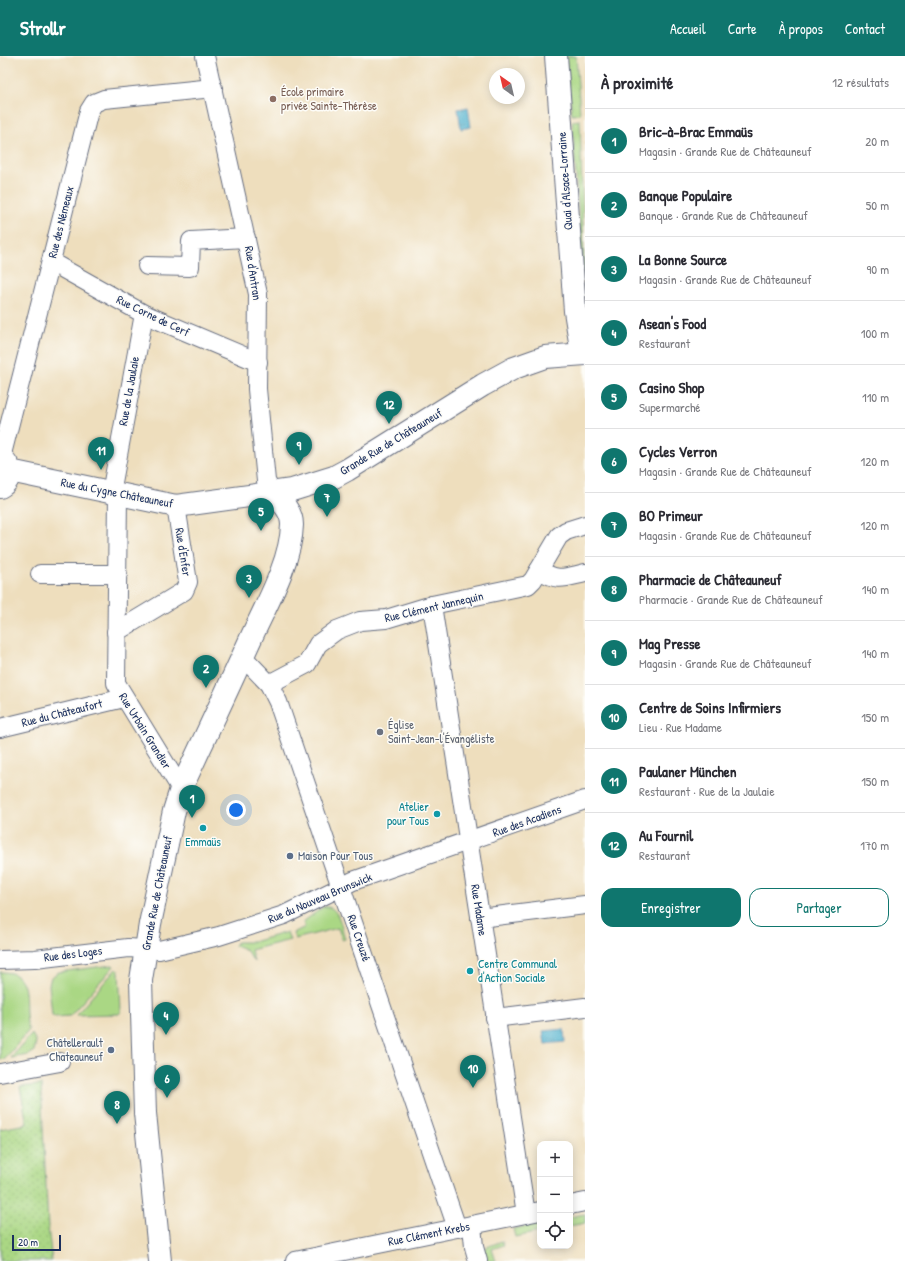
<!DOCTYPE html>
<html lang="fr">
<meta charset="utf-8">
<style>
body{margin:0;font-family:"Patrick Hand",sans-serif;background:#f7f7f7;color:#2b2b33}
.controls{position:absolute;right:12px;bottom:12px;display:grid;overflow:hidden;border-radius:8px;box-shadow:0 2px 10px #0003}
.controls button{width:36px;height:36px;display:grid;place-items:center;padding:0;border:0;border-bottom:1px solid #e1e1e2;background:#fff;color:#2b2b33;font:20px sans-serif}
.compass{position:absolute;left:489px;top:12px;width:36px;height:36px;border-radius:50%;background:#fff;box-shadow:0 2px 10px #0003;rotate:326deg}
.scale{position:absolute;left:12px;bottom:10px;width:49px;box-sizing:border-box;padding-left:4px;border:2px solid #1b2f5e;border-top:0;font-size:11px;line-height:14px;white-space:nowrap;color:#1b2f5e;-webkit-text-stroke:3px #fdfcf7;paint-order:stroke}
.you{position:absolute;left:236px;top:754px;width:14px;height:14px;margin:-10px;border:3px solid #fff;border-radius:50%;background:#1a73e8;box-shadow:0 0 0 6px #1a73e833}
.badge{display:grid;place-items:center;width:26px;height:26px;border-radius:50%;background:#0f766e;color:#fff;font-size:13px;font-weight:700}
.pin{position:absolute;translate:-50% -33px;filter:drop-shadow(0 1px 2px #0008)}
.pin::after{content:'';position:absolute;top:21px;width:14px;height:12px;background:inherit;clip-path:polygon(0 0,100% 0,50% 100%)}
.list{margin:0;padding:0;list-style:none}
h2{display:flex;justify-content:space-between;align-items:center;height:52px;margin:0;padding:0 16px;font-size:17px}
h2 small{font-size:13px;font-weight:400;color:#7c7c81}
.list li{display:grid;grid-template-columns:26px 1fr auto;gap:12px;align-items:center;box-sizing:border-box;height:64px;padding:0 16px;border-top:1px solid #e1e1e2}
.list b{display:block;font-size:15px;white-space:nowrap}
.list p{margin:0;font-size:13px;white-space:nowrap;color:#7c7c81}
.list em{font-size:13px;font-style:normal;color:#7c7c81}
.actions{display:flex;gap:8px;padding:12px 16px}
.actions a{flex:1;padding:9px 0;border:1px solid #0f766e;border-radius:12px;text-align:center;font-size:14px;color:#0f766e}
.actions .main{background:#0f766e;color:#fff}
.icon{flex:none;width:22px;height:22px;fill:none;stroke:currentColor;stroke-width:2;stroke-linecap:round;stroke-linejoin:round}
.map{position:relative;flex:none;width:585px;height:1205px;overflow:hidden}
header{display:flex;align-items:center;gap:24px;box-sizing:border-box;height:56px;padding:0 20px;background:#0f766e;color:#fff}
header strong{font-size:19px}
nav{display:flex;gap:22px;margin-inline-start:auto;font-size:14px}
main{display:flex}
aside{flex:1;background:#fff}
.map>svg:first-child{display:block}
.grass{fill:#aad784;stroke:#628371}
.park{fill:url(#park-dots);stroke:#628371}
.water{fill:url(#water-ripples);stroke:#347096}
.lines{fill:none;stroke-linecap:round;stroke-linejoin:round}
.minor-casing{stroke:#656c7f;stroke-width:20}
.major-casing{stroke:#656c7f;stroke-width:24}
.minor{stroke:#fff;stroke-width:18}
.major{stroke:#fff;stroke-width:22}
.education-dot{fill:#8d6e63;stroke:#fdfcf7;stroke-width:1.5}
.worship-dot{fill:#6b7280;stroke:#fdfcf7;stroke-width:1.5}
.culture-dot{fill:#0f9aa8;stroke:#fdfcf7;stroke-width:1.5}
.service-dot{fill:#5c6f8a;stroke:#fdfcf7;stroke-width:1.5}
.labels{text-anchor:middle;stroke-width:3;stroke-linejoin:round;paint-order:stroke}
.education-label{font-size:12px;fill:#785e54;stroke:#fdfcf7;text-anchor:start}
.street-label{font-size:12px;fill:#1b2f5e;stroke:#fdfcf7}
.worship-label{font-size:12px;fill:#5b616d;stroke:#fdfcf7;text-anchor:start}
.culture-label{font-size:12px;fill:#0d838f;stroke:#fdfcf7;text-anchor:end}
.service-label{font-size:12px;fill:#4e5e75;stroke:#fdfcf7;text-anchor:start}
</style>
<header>
<strong>Strollr</strong>
<nav><a>Accueil</a><a>Carte</a><a>À propos</a><a>Contact</a></nav>
</header>
<main>
<div class="map">
<svg width="585" height="1205" viewBox="0 0 585 1205">
<defs>
<pattern id="park-dots" width="8" height="8" patternUnits="userSpaceOnUse"><rect width="8" height="8" fill="#aad784"/><path d="M2 2h.1M6 6h.1" fill="none" stroke="#92b974" stroke-width="1.8" stroke-linecap="round"/></pattern>
<pattern id="water-ripples" width="26" height="14" patternUnits="userSpaceOnUse"><rect width="26" height="14" fill="#4eb0cd"/><path d="M2 4q2-2 4 0t4 0M15 11q2-2 4 0t4 0" fill="none" stroke="#4090aa"/></pattern>
</defs>
<rect width="100%" height="100%" fill="#fdfcf7"/>
<filter id="ink" filterUnits="userSpaceOnUse"><feTurbulence type="fractalNoise" baseFrequency=".025" numOctaves="2"/><feDisplacementMap in="SourceGraphic" scale="8" xChannelSelector="R" yChannelSelector="G"/><feConvolveMatrix kernelMatrix="1 2 1 2 8 2 1 2 1" color-interpolation-filters="sRGB"/></filter>
<filter id="wash" filterUnits="userSpaceOnUse"><feTurbulence type="fractalNoise" baseFrequency=".012" numOctaves="4" result="noise"/><feDisplacementMap in="SourceGraphic" scale="16" xChannelSelector="R" yChannelSelector="G"/><feGaussianBlur stdDeviation="0.9" result="paint"/><feColorMatrix in="noise" values="0 0 0 0 0 0 0 0 0 0 0 0 0 0 0 0 0 1.4 0 .05"/><feComposite in="paint" operator="in"/></filter>
<g filter="url(#wash)">
<rect width="100%" height="100%" fill="#eedebd"/>
<!-- grass -->
<g class="grass">
<path d="M566,0H576L580,58L572,59Z"/>
<path d="M580,64L585,242L572,65Z"/>
<path d="M323,851C339,848 341,871 345,883L342,884L338,872L295,883L293,877L305,871L303,866Z"/>
<path d="M287,876L290,884L251,894L254,906L247,895L235,890L237,886H253Z"/>
<path d="M113,909L114,910L70,960L55,961L52,959L49,929L51,921L59,916Z"/>
<path d="M116,913L119,915L121,956L119,958L76,959Z"/>
<path d="M0,916C37,915 20,951 29,974L5,1003L0,1004Z"/>
<path d="M32,978L36,986L34,995L28,999L11,1002Z"/>
<path d="M585,1158V1167L570,1170V1161Z"/>
<path d="M540,1167V1176L515,1181L513,1173Z"/>
<path d="M502,1185L504,1189L492,1193L496,1205H486L482,1193Z"/>
</g>
<!-- park -->
<path class="park" d="M41,1029L48,1171L52,1205H0V1073L27,1068L20,1031Z"/>
<!-- water -->
<g class="water">
<path d="M468,51L471,71L461,73L458,53Z"/>
<path d="M564,973L565,986L545,988L543,975Z"/>
</g>
</g>
<g filter="url(#ink)">
<g class="lines">
<!-- minor casing -->
<g class="minor-casing">
<g id="minor">
<path d="M205,0L258,238L257,333L266,425L272,437"/>
<path d="M51,206L144,258L258,306"/>
<path d="M147,210L190,211L191,185L246,182"/>
<path d="M1,402L89,55L94,47L104,43L213,32"/>
<path d="M111,437L144,258"/>
<path d="M118,438L116,627L181,733"/>
<path d="M539,514C559,526 563,522 585,517"/>
<path d="M40,518H118"/>
<path d="M432,549L526,1158"/>
<path d="M116,576L184,535L188,526L176,450"/>
<path d="M243,601L269,628L278,646L457,1172"/>
<path d="M269,628L307,608L318,588L337,574L360,565L386,563L432,549L528,529L533,524L559,480L566,475L585,469"/>
<path d="M0,672L124,642"/>
<path d="M480,862L585,849"/>
<path d="M0,904L35,903L128,892L159,894L219,880L284,859L353,825L585,744"/>
<path d="M495,962L585,951"/>
<path d="M0,1017L60,1006"/>
<path d="M570,1149L585,1146"/>
<path d="M472,1169L474,1191L478,1205"/>
<path d="M295,1205L540,1155"/>
</g>
</g>
<!-- major casing -->
<g class="major-casing">
<g id="major">
<path d="M556,0L575,255L582,298"/>
<path d="M0,401C12,408 13,424 0,431"/>
<path d="M10,415L176,450L292,434L334,421L347,414L483,329L514,312L545,301L585,298"/>
<path d="M160,1205L145,1057L141,924L150,868L174,755L181,733C204,683 228,633 251,582C266,549 291,506 292,469C292,455 282,446 272,437"/>
</g>
</g>
<!-- minor -->
<use href="#minor" class="minor"/>
<!-- major -->
<use href="#major" class="major"/>
</g>
</g>
<!-- markers -->
<circle class="education-dot" cx="273" cy="43" r="4"/>
<circle class="worship-dot" cx="380" cy="676" r="4"/>
<g class="culture-dot">
<circle cx="437" cy="758" r="4"/>
<circle cx="203" cy="772" r="4"/>
<circle cx="470" cy="915" r="4"/>
</g>
<g class="service-dot">
<circle cx="290" cy="800" r="4"/>
<circle cx="111" cy="994" r="4"/>
</g>
<g class="labels">
<!-- education labels -->
<g class="education-label">
<text x="281" y="40">École primaire<tspan x="281" dy="14">privée Sainte-Thérèse</tspan></text>
</g>
<!-- street labels -->
<g class="street-label">
<text transform="translate(565 125) rotate(-94)" y="4">Quai d'Alsace-Lorraine</text>
<text transform="translate(61 166) rotate(-76)" y="4">Rue des Némeaux</text>
<text transform="translate(253 217) rotate(81)" y="4">Rue d'Antran</text>
<text transform="translate(153 260) rotate(26)" y="4">Rue Corne de Cerf</text>
<text transform="translate(129 335) rotate(-80)" y="4">Rue de la Jaulaie</text>
<text transform="translate(391 386) rotate(-31)" y="4">Grande Rue de Châteauneuf</text>
<text transform="translate(117 437) rotate(11)" y="4">Rue du Cygne Châteauneuf</text>
<text transform="translate(183 496) rotate(81)" y="4">Rue d'Enfer</text>
<text transform="translate(434 551) rotate(-13)" y="4">Rue Clément Jannequin</text>
<text transform="translate(62 657) rotate(-14)" y="4">Rue du Châteaufort</text>
<text transform="translate(145 675) rotate(58)" y="4">Rue Urbain Grandier</text>
<text transform="translate(527 765) rotate(-20)" y="4">Rue des Acadiens</text>
<text transform="translate(157 837) rotate(-79)" y="4">Grande Rue de Châteauneuf</text>
<text transform="translate(320 842) rotate(-23)" y="4">Rue du Nouveau Brunswick</text>
<text transform="translate(479 854) rotate(81)" y="4">Rue Madame</text>
<text transform="translate(359 882) rotate(71)" y="4">Rue Creuzé</text>
<text transform="translate(73 898) rotate(-7)" y="4">Rue des Loges</text>
<text transform="translate(429 1178) rotate(-11)" y="4">Rue Clément Krebs</text>
</g>
<!-- worship labels -->
<g class="worship-label">
<text x="388" y="673">Église<tspan x="388" dy="14">Saint-Jean-l'Évangéliste</tspan></text>
</g>
<!-- culture labels -->
<g class="culture-label">
<text x="429" y="755">Atelier<tspan x="429" dy="14">pour Tous</tspan></text>
<text x="203" y="790" text-anchor="middle">Emmaüs</text>
<text x="478" y="912" text-anchor="start">Centre Communal<tspan x="478" dy="14">d'Action Sociale</tspan></text>
</g>
<!-- service labels -->
<g class="service-label">
<text x="298" y="804">Maison Pour Tous</text>
<text x="103" y="991" text-anchor="end">Châtellerault<tspan x="103" dy="14">Chateauneuf</tspan></text>
</g>
</g>
</svg>
<div class="controls">
<button>+</button>
<button>−</button>
<button><svg class="icon" aria-label="locate" viewBox="0 0 24 24"><circle cx="12" cy="12" r="6"/><path d="M12 2v4M12 18v4M2 12h4M18 12h4"/></svg></button>
</div>
<svg class="compass" viewBox="-18 -18 36 36"><path d="M0-13l5 13h-10z" fill="#e53935"/><path d="M0 13l5-13h-10z" fill="#7c7c81"/></svg>
<div class="scale">20 m</div>
<div class="you"></div>
<div class="pin badge" style="left:192px;top:762px">1</div>
<div class="pin badge" style="left:206px;top:632px">2</div>
<div class="pin badge" style="left:249px;top:542px">3</div>
<div class="pin badge" style="left:166px;top:979px">4</div>
<div class="pin badge" style="left:261px;top:475px">5</div>
<div class="pin badge" style="left:167px;top:1042px">6</div>
<div class="pin badge" style="left:327px;top:461px">7</div>
<div class="pin badge" style="left:117px;top:1068px">8</div>
<div class="pin badge" style="left:299px;top:409px">9</div>
<div class="pin badge" style="left:473px;top:1032px">10</div>
<div class="pin badge" style="left:101px;top:414px">11</div>
<div class="pin badge" style="left:389px;top:368px">12</div>
</div>
<aside>
<h2>À proximité<small>12 résultats</small></h2>
<ul class="list">
<li><span class="badge">1</span><div><b>Bric-à-Brac Emmaüs</b><p>Magasin · Grande Rue de Châteauneuf</p></div><em>20 m</em></li>
<li><span class="badge">2</span><div><b>Banque Populaire</b><p>Banque · Grande Rue de Châteauneuf</p></div><em>50 m</em></li>
<li><span class="badge">3</span><div><b>La Bonne Source</b><p>Magasin · Grande Rue de Châteauneuf</p></div><em>90 m</em></li>
<li><span class="badge">4</span><div><b>Asean's Food</b><p>Restaurant</p></div><em>100 m</em></li>
<li><span class="badge">5</span><div><b>Casino Shop</b><p>Supermarché</p></div><em>110 m</em></li>
<li><span class="badge">6</span><div><b>Cycles Verron</b><p>Magasin · Grande Rue de Châteauneuf</p></div><em>120 m</em></li>
<li><span class="badge">7</span><div><b>BO Primeur</b><p>Magasin · Grande Rue de Châteauneuf</p></div><em>120 m</em></li>
<li><span class="badge">8</span><div><b>Pharmacie de Châteauneuf</b><p>Pharmacie · Grande Rue de Châteauneuf</p></div><em>140 m</em></li>
<li><span class="badge">9</span><div><b>Mag Presse</b><p>Magasin · Grande Rue de Châteauneuf</p></div><em>140 m</em></li>
<li><span class="badge">10</span><div><b>Centre de Soins Infirmiers</b><p>Lieu · Rue Madame</p></div><em>150 m</em></li>
<li><span class="badge">11</span><div><b>Paulaner München</b><p>Restaurant · Rue de la Jaulaie</p></div><em>150 m</em></li>
<li><span class="badge">12</span><div><b>Au Fournil</b><p>Restaurant</p></div><em>170 m</em></li>
</ul>
<div class="actions"><a class="main">Enregistrer</a><a>Partager</a></div>
</aside>
</main>
